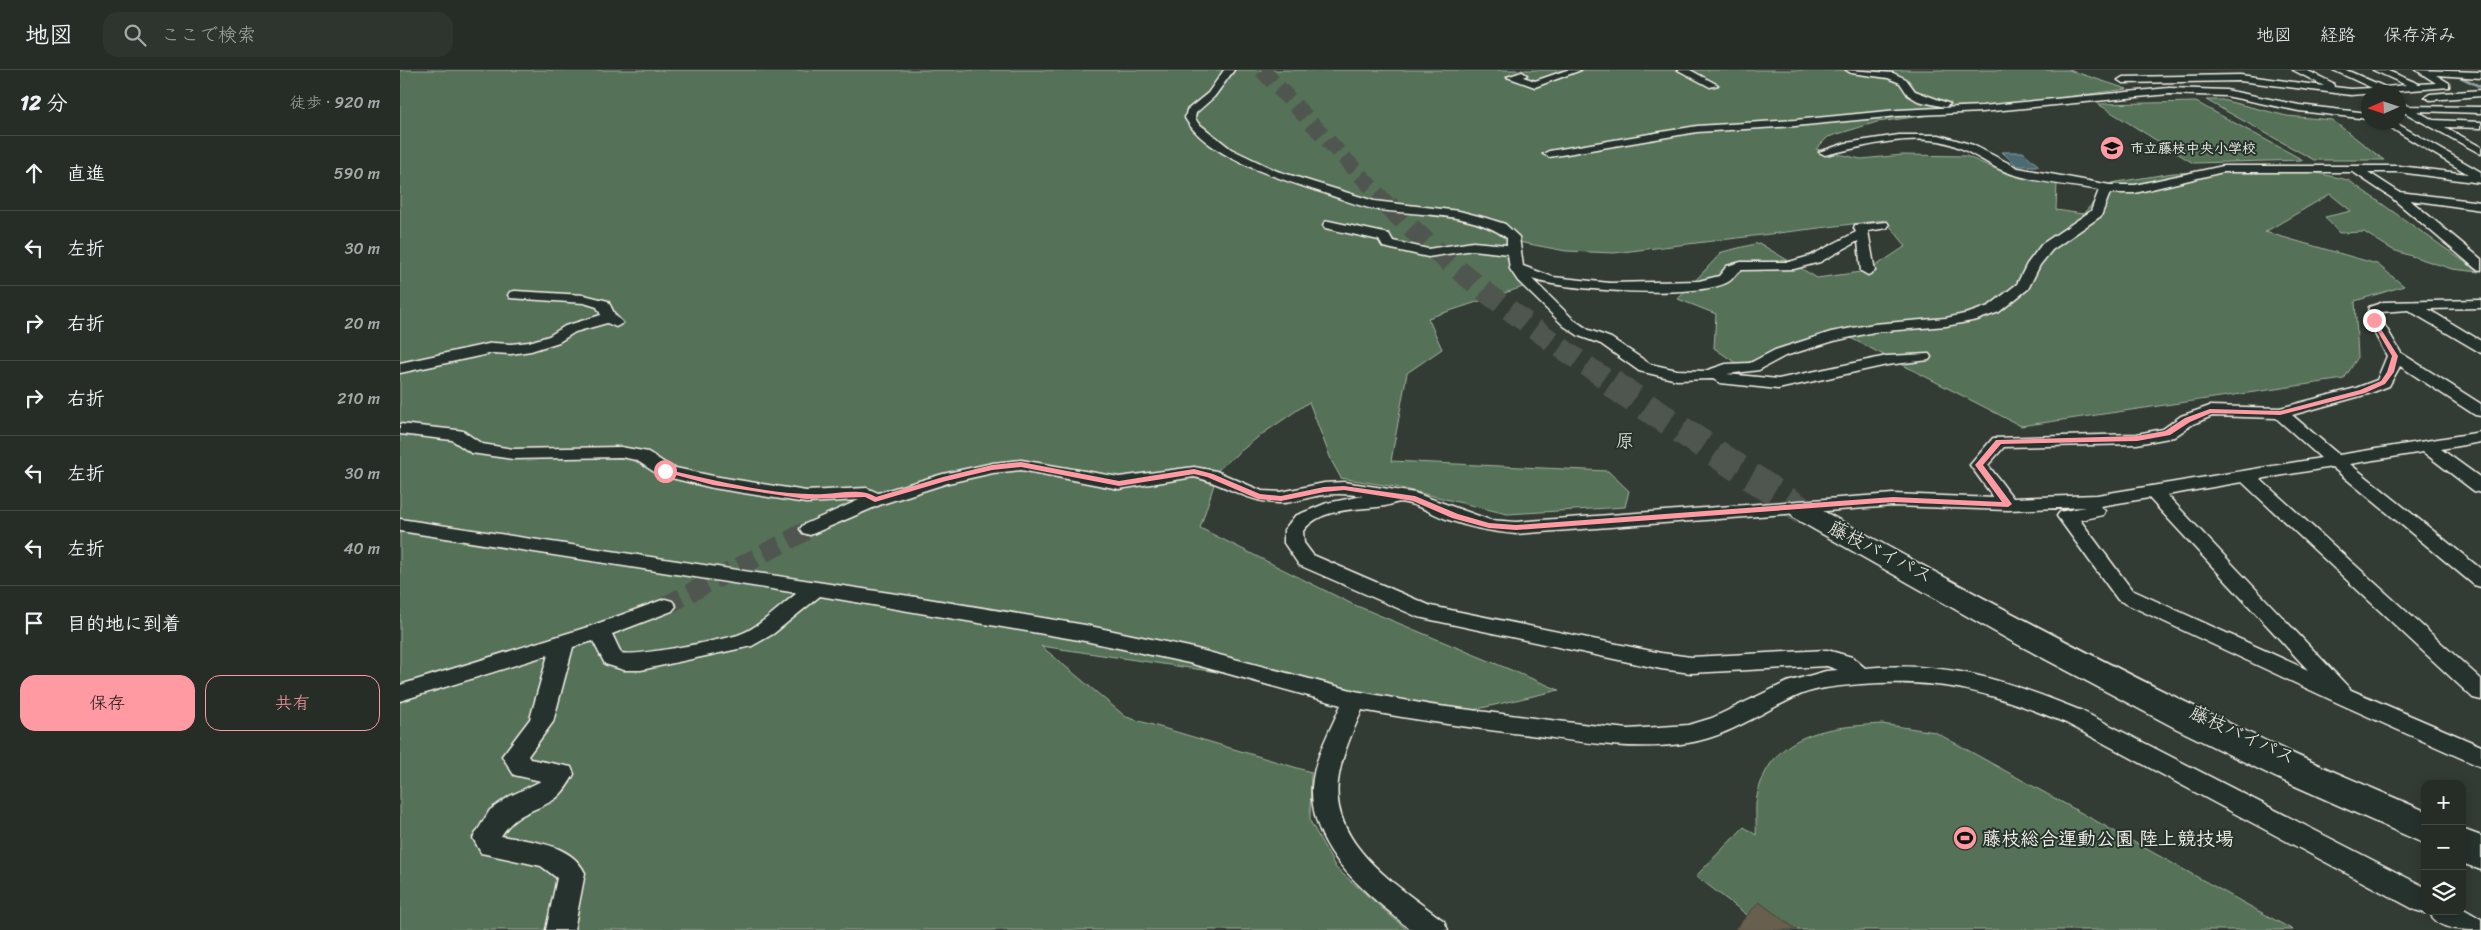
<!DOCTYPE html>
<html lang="ja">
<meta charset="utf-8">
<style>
body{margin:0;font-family:Sriracha,"Klee One",sans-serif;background:#2e352f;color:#f1f3f6}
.controls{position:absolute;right:15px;bottom:15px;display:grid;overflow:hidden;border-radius:10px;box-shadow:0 2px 12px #0003}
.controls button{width:45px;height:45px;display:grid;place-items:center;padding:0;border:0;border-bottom:1px solid #424944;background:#262d27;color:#f1f3f6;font:25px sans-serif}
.compass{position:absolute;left:1961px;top:15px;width:45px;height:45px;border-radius:50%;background:#262d27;box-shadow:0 2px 12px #0003;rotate:267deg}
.stop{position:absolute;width:15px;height:15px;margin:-11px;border:4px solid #ff9aa2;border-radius:50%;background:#fff}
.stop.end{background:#ff9aa2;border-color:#fff;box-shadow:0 1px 5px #0008}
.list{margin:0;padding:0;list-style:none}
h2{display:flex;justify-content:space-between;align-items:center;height:65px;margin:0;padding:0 20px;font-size:21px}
h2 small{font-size:16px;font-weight:400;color:#a4a8a7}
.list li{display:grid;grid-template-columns:32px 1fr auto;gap:15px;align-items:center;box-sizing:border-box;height:75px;padding:0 20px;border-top:1px solid #424944}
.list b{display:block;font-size:19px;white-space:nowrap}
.list em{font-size:16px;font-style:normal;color:#a4a8a7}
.actions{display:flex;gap:10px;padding:15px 20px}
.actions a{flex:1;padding:11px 0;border:1px solid #ff9aa2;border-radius:15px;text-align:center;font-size:18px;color:#ff9aa2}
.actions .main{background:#ff9aa2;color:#111}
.icon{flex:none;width:28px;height:28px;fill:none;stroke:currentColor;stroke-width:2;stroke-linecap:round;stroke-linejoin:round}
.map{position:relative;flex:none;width:2081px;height:860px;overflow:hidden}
header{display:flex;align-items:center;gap:30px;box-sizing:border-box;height:70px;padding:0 25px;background:#262d27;border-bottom:1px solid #424944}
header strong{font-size:24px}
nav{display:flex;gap:28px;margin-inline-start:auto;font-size:18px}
.search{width:350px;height:45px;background:#2e352f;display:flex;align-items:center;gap:12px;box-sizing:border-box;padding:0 18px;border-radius:15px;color:#a4a8a7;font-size:19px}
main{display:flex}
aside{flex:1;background:#262d27}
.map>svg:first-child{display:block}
.green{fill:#547259;stroke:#a4b2a0}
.water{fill:#4c6b73;stroke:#8fa1a2}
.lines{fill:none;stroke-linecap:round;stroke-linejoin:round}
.stream{stroke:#8fa1a2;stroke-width:3}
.building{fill:#675f50;stroke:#484238}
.minor-tunnel{stroke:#50574f;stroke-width:19;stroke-dasharray:19 9;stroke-linecap:butt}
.highway-tunnel-far2{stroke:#50574f;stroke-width:16;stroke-dasharray:16 8;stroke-linecap:butt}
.highway-tunnel-far1{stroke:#50574f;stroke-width:21;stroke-dasharray:21 11;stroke-linecap:butt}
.highway-tunnel{stroke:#50574f;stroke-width:28;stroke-dasharray:28 14;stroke-linecap:butt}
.minor-casing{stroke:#f4f1e8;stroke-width:3}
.highway-casing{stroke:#f4f1e8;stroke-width:3}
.minor{fill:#26332d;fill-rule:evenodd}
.highway{fill:#26332d;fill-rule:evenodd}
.route{fill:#ff9aa2}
.labels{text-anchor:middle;stroke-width:4;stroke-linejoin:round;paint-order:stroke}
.far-poi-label{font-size:14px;font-weight:bold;fill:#f4f1e8;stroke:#26332d;text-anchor:start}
.quarter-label{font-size:19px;fill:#f4f1e8;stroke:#26332d}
.near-street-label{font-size:19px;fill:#f4f1e8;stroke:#26332d}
.near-poi-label{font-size:19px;font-weight:bold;fill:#f4f1e8;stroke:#26332d;text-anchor:start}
</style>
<header>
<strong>地図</strong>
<div class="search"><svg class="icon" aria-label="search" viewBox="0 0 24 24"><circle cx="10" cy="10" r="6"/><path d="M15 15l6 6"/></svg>ここで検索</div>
<nav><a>地図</a><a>経路</a><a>保存済み</a></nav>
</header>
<main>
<aside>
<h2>12 分<small>徒歩 · 920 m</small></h2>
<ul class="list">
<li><svg class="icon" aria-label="ahead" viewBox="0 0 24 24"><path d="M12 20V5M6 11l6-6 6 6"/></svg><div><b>直進</b></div><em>590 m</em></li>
<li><svg class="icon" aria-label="left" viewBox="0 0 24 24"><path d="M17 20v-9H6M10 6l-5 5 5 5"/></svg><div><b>左折</b></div><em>30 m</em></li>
<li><svg class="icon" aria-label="right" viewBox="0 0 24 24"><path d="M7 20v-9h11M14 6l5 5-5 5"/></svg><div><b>右折</b></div><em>20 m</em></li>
<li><svg class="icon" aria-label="right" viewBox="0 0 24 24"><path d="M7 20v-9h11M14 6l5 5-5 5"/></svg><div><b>右折</b></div><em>210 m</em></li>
<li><svg class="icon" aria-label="left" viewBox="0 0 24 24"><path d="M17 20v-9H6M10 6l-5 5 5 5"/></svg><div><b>左折</b></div><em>30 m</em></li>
<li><svg class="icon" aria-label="left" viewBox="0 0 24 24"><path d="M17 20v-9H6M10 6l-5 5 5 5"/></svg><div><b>左折</b></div><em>40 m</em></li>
<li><svg class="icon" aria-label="arrive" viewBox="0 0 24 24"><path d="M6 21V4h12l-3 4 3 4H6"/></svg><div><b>目的地に到着</b></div></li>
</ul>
<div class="actions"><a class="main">保存</a><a>共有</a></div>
</aside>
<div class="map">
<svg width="2081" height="860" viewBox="0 0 2081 860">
<rect width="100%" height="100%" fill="#333c34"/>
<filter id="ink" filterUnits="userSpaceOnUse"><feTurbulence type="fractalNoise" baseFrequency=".02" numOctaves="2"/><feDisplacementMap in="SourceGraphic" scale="10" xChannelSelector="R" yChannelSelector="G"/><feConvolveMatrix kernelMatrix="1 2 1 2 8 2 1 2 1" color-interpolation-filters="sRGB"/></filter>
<g filter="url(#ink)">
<!-- green -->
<g class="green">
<path d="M0,0H1669L1727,19L1477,52L1428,67L1416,79L1461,89L1503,85L1566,86L1607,104L1657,112L1656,140L1683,144L1711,113L1773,103L1904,100L1948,110L2079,202L2052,199L1993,180L1964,162L1939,163L1925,147L1951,141L1930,124L1865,162L1977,194L2004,216L1955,231L1958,287L1944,309L1621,356L1441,263L1363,289L1337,294L1314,278L1316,244L1278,229L1322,182L1359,173L1417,208L1468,201L1506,176L1485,150L1214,183L1166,181L1113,171L1100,180L1129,215L1028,248L1042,279L1007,303L991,391L1208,401L1229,421L1225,437L1107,444L996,417L941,408L932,392L909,332L858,367L819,399L800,458L950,533L1159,620L1073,640L641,576L726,647L911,702L910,751L936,798L1007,860H0Z"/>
<path d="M1806,30H1822L1887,46L1932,50L1984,90H1914Z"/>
<path d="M1796,32L1903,90L1793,93L1698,34Z"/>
<path d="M1482,654L1535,662L1893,860H1367L1296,806L1344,757L1356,765C1357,751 1354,735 1358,722C1374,661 1430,657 1482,654Z"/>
</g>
<!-- water -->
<path class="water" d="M1602,82H1623L1639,96H1617Z"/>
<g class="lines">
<!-- stream -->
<path class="stream" d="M2046,0L2081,17"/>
</g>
<!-- building -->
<path class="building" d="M1359,832L1397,860H1334Z"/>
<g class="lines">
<!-- minor-tunnel -->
<path class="minor-tunnel" d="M265,536L410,459"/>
<!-- highway-tunnel-far2 -->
<path class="highway-tunnel-far2" d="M862,0L989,136"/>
<!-- highway-tunnel-far1 -->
<path class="highway-tunnel-far1" d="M988,135C1055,204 1135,260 1213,314"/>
<!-- highway-tunnel -->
<path class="highway-tunnel" d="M1211,313L1404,442"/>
<!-- minor casing -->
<g class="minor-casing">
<g id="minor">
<path d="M824,0H834L814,27L796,43L795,48L798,53L831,79L877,101L974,131L1059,141L1086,148L1105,154L1119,167L1123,196L1153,207L1210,213L1299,211L1319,206L1327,196L1341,192H1389L1410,186L1456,162L1454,158L1455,155L1487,152L1489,155L1487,158L1468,161L1475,201L1468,205L1461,201L1458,171L1420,192L1394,199L1342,200C1335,202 1334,209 1328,212C1299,229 1165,221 1132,209L1174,250L1189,260L1211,268L1250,294L1277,300L1305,301L1326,294L1350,293L1375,280L1431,262L1474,254L1546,248L1569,243L1589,236L1617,214L1627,194L1642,174L1691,141L1699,120C1671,115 1640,113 1612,104C1587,96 1566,76 1539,71C1502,65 1460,77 1425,85L1419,82L1446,73L1499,65H1539L1573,75L1618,98L1710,115H1735L1823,96H1999L2068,104L1981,52H1994L2081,102V113L1999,102H1968L1999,122L2081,132V140L2010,130L2081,189V200L2076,199L1992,128L1953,102H1823L1735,123H1710L1701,146L1652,180L1640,195L1628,219L1599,242L1577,250L1546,256L1474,262L1434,271L1385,286L1359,300L1327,304L1378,309L1487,286L1529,284L1531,287L1529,290L1487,295L1378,319L1320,313L1313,309L1277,310L1239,301L1201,274L1179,266L1164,256L1118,211L1110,199L1108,184L1073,180L1028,187L983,177L979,170L925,158L923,155L925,152L929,151L989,164L993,171L1028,179L1073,172L1107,175V168C1071,141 1017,146 974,139C958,136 942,129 927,124C884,110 808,89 785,48L787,40L808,23Z"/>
<path d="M1167,0H1181L1135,17L1107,7L1122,2L1127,5L1123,7L1135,11Z"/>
<path d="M1278,0H1290L1318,15L1310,17Z"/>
<path d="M1446,0L1493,3L1506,9L1515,21L1550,34L1545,37L1518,31L1508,25L1500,13L1488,8L1451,3Z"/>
<path d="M1893,0H1906L1933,13L1934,17L1951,19L1972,18L1933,0H1946L1985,17L2006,15L1973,0H1986L2019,14L2036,13L2016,0L2081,2V8L2036,5L2049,13V17L1951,25L1840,11L1723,13L1718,10L1723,7L1840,5L1924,16Z"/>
<path d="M1769,18L1826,20L1899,35L1968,43V49L1899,41L1826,26L1769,24L1582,42L1498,46L1395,56L1297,62L1149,87L1143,84L1149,81L1297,56L1395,50L1498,40L1582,36Z"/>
<path d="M2081,20V26L2030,30L2025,27L2030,24Z"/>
<path d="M1998,32L2008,36L2081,37V43L2017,41L2033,50L2081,52V58L2045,57L2081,77V84L1998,39Z"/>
<path d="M115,221L184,225L208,231L215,245L223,253L216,257L207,253L175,262L159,272L131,281L111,284L93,283L0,303V293L93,273L111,274L129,272L149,266L165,256L201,245L197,237L184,233L110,228L108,225L110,222Z"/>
<path d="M2081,230V238L2028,239L2081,271V283L2008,240L1981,242V249L2001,283L2081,334V346L2075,345L2000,296L1989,316L1968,324L1892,345L1939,385L2081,362V372L2041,379L2081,408V423L2074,421L2023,382L1950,394L2081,499V517L2074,515L1932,397L1860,409L2081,609V630L2073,628L1842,412L1767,425L1951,620L2081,676V697L1940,634L1718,530L1657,446L1660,442L1685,437L1608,440L1493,436L1116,464C1093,462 1071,458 1049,450C1036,446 1023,437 1010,434C996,430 996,434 985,436C958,440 921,437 903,461L904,473L913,485L1031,536L1261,583L1291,587L1427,580L1452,587L1465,598C1548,591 1606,610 1682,641L2025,817V841H2062V838L2081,849V860C2061,860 2038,860 2029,842L2025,843L2015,840L1666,653C1590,622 1544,608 1461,614C1441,616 1421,617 1402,624C1364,640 1329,667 1288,673C1237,681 1188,673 1138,666C1079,659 1021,651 962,640C953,661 943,682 939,705C926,774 997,815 1044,851L1048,860C1038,860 1024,860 1014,860C1006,858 996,847 990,842C951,811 910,771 912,717C914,688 930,661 941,635L789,593L685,571L420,526L373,564L352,576L241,600H224L205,594L193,571L173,577L153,652L128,686L130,689L171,697L174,704C170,712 163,723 155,729C133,743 117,741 101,766C130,771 171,773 185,803L174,860H146L157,808L141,796L81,783L73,768L90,740L110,726L141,711L114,705L102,686L130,649L148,585L0,631V615L191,556L265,529L272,531L276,536L272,541L212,564L221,583C235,587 321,570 338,565C360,557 379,537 397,523L0,461V449L516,527L685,555L789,577L955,621L1031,635L1190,655L1228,659L1289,655L1312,648L1387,612L1426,601L1438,600L1427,596L1291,603L1261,599L1018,547L899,495L884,473V460L895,446L927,433L963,426C950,424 937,423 924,425C909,426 893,434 878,433C846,432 824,413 794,407L719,419L621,400L593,403L548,413L482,434L410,465L403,463L400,459L403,455L459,430L406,433L313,418L259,405L236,390L221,387L113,389L71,383L52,370L0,364V354L57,360L63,361L82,374L113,379L221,377L248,382L271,397L313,406L406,421L467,418L478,423L543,404L593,393L621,390L719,407L794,397L816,401L862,421L881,422L924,413L944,412L1015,423L1090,450L1116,452L1493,424L1594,428L1570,395L1593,368L1737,364L1763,359L1781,346L1810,336L1880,338L1956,318L1977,310L1987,286L1967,249L1969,237L1984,232ZM1812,346L1876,348L1921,388L1697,425L1613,428L1588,395L1604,377L1737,374L1774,367L1793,354ZM1749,428L1908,600L1732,520L1680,450L1703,445L1705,441L1700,436Z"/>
</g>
</g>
<!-- highway casing -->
<g class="highway-casing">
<g id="highway">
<path d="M1404,433L1414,436C1559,516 1706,595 1856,666C1911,693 1968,716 2025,741V774L1877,708L1777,659L1611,571L1394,448L1390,442L1394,436Z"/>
<path d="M2062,759L2081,766V800L2062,793Z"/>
</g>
</g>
<!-- minor -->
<use href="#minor" class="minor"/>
<!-- highway -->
<use href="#highway" class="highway"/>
</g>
</g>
<!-- route -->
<path class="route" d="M1974,248L1998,286L1994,302L1985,314L1965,323L1880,345L1811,343L1790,352L1770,365L1737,371L1601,374L1583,395L1612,434L1608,437L1493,432L1116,460L1089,458L1052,448L1013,431L944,420L924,422L881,431L858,429L807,407L794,404L719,416L621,397L592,400L546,411L475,432L465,427L406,429L313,415L261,401L265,399C313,410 374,426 424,424C440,423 462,418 476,427L543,407L592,395L621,392L719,411L794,399L813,404L860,424L881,426L924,417L944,416L1015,426L1058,444L1089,453L1116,455L1493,427L1602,432L1575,395L1596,370L1737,366L1765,361L1785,348L1810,339L1880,341L1960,320L1981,311L1987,302L1992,286L1971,250Z"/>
<!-- icons -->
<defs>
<g id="school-disc" transform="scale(1.25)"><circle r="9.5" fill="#ff9aa2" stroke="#26332d"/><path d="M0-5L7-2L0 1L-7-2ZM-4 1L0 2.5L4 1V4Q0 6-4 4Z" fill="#111"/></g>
<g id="stadium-disc" transform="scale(1.25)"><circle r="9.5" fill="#ff9aa2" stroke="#26332d"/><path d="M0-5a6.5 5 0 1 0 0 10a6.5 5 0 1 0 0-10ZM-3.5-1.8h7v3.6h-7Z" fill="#111"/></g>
</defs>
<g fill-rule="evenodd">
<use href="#school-disc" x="1712" y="78"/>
<use href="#stadium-disc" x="1565" y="768"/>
</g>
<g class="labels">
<!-- far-poi labels -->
<g class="far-poi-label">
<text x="1730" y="83">市立藤枝中央小学校</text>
</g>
<!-- quarter labels -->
<g class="quarter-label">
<text x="1225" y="377">原</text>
</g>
<!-- near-street labels -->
<g class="near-street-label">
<text transform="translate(1481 481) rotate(27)" y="7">藤枝バイパス</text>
<text transform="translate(1843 664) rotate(25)" y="7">藤枝バイパス</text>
</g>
<!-- near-poi labels -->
<g class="near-poi-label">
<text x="1582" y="775">藤枝総合運動公園 陸上競技場</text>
</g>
</g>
</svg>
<div class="controls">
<button>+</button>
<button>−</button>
<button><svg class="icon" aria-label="layers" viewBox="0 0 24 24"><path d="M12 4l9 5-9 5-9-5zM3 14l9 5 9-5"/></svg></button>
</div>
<svg class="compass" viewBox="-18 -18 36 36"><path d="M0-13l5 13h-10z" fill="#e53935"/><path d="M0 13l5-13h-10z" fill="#a4a8a7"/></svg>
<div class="stop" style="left:265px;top:401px"></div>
<div class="stop end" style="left:1974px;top:250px"></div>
</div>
</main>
